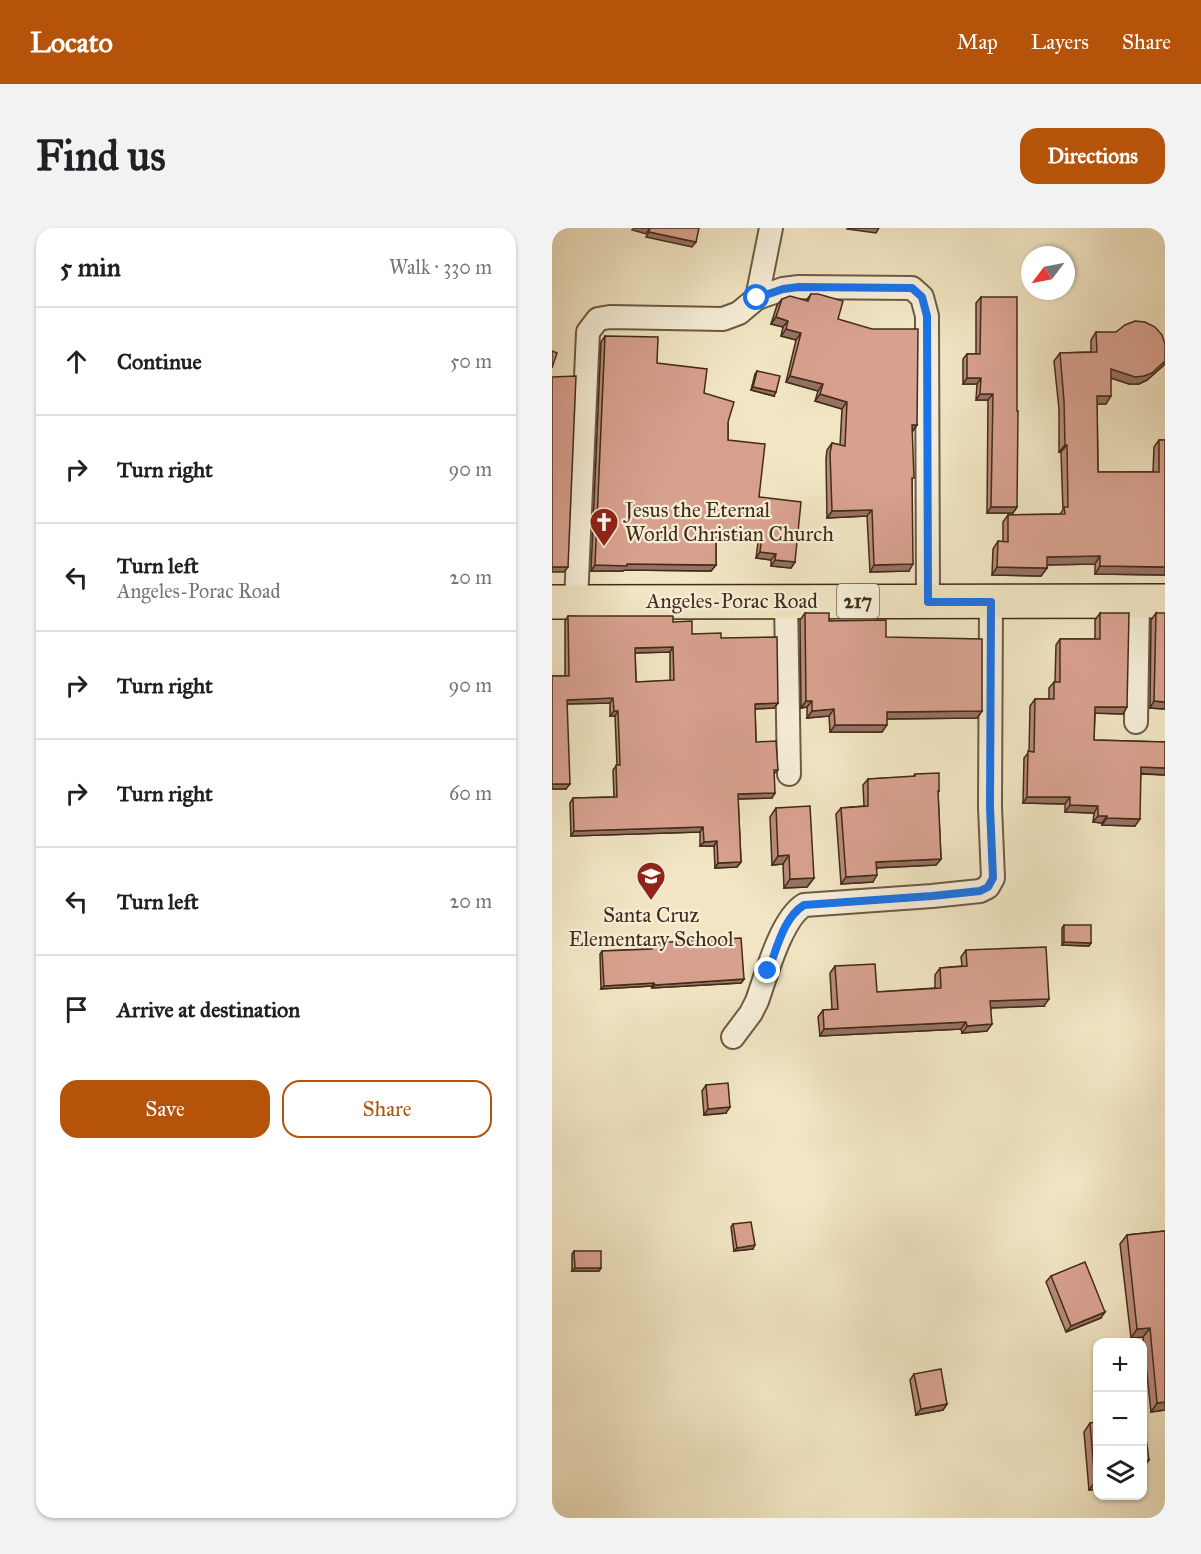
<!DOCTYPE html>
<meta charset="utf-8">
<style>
body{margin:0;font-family:"IM FELL Great Primer",serif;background:#f2f2f2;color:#202124}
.controls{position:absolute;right:18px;bottom:18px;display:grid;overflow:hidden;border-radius:12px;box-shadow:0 2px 4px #0004}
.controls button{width:54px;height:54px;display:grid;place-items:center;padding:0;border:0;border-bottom:2px solid #e0e0e0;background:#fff;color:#202124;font:30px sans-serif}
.compass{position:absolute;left:469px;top:18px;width:54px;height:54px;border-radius:50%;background:#fff;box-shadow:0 2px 4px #0004;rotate:238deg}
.stop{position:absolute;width:18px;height:18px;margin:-14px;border:4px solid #1a73e8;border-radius:50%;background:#fff}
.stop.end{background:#1a73e8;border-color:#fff;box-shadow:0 2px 6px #0008}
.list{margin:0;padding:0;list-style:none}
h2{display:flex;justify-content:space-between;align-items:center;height:78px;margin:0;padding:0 24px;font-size:26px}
h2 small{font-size:20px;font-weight:400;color:#757577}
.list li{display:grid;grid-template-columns:39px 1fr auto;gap:18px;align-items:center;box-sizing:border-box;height:108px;padding:0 24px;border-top:2px solid #e0e0e0}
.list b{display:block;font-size:22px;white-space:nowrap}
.list p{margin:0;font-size:20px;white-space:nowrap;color:#757577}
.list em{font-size:20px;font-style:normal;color:#757577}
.actions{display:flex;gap:12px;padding:18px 24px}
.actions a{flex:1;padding:14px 0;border:2px solid #b45309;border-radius:18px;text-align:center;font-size:21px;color:#b45309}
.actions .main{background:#b45309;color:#fff}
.icon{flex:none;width:33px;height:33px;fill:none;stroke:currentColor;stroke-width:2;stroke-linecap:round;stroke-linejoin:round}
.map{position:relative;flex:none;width:613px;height:1290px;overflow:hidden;border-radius:18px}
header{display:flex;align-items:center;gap:36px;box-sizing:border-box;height:84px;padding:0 30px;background:#b45309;color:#fff}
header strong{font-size:28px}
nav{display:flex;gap:33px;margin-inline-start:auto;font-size:21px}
.intro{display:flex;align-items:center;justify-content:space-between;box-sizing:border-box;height:144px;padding:0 36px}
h1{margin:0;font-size:42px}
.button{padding:15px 27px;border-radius:18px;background:#b45309;color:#fff;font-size:21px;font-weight:700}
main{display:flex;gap:36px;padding:0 36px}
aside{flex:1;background:#fff;border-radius:18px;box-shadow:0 2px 4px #0004}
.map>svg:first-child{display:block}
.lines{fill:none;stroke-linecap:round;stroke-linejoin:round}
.minor-casing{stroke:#6d5a43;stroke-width:26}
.primary-casing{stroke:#412c18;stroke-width:36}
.minor{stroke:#f6eed8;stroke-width:22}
.primary{stroke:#f1e5c3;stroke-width:33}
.wall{fill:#ba8a7b;stroke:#412c18;stroke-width:1.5;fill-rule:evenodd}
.shaded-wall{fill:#977164;stroke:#412c18;stroke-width:1.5}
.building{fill:#d8a18f;stroke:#412c18;stroke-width:1.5;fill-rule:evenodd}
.route{stroke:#1a73e8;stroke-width:8}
.labels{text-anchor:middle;stroke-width:4.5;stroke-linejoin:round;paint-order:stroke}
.shield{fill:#f6eed8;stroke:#776652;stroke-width:1.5}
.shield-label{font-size:20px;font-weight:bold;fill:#412c18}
.poi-label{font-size:21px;fill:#412c18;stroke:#f6eed8;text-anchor:start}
.street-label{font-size:21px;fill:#412c18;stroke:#f6eed8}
</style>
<header>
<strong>Locato</strong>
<nav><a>Map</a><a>Layers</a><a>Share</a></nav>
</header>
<div class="intro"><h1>Find us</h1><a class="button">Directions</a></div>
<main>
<aside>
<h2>5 min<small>Walk · 330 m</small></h2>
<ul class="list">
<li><svg class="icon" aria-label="ahead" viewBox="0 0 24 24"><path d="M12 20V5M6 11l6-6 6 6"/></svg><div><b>Continue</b></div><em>50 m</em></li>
<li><svg class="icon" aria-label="right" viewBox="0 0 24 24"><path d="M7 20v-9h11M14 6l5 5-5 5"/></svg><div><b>Turn right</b></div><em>90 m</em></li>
<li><svg class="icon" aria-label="left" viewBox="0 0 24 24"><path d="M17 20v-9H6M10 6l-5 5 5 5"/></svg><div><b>Turn left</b><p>Angeles-Porac Road</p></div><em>20 m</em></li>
<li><svg class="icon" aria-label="right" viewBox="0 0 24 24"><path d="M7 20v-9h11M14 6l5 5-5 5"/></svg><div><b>Turn right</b></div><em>90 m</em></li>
<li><svg class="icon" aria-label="right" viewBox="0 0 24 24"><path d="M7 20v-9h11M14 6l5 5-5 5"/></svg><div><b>Turn right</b></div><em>60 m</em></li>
<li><svg class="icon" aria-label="left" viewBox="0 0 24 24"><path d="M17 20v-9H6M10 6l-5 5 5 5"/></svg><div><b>Turn left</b></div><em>20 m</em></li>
<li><svg class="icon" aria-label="arrive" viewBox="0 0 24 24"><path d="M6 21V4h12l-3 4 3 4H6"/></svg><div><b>Arrive at destination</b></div></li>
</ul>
<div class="actions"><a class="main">Save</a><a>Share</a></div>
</aside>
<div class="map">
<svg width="613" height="1290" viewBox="0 0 613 1290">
<rect width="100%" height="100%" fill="#f1e5c3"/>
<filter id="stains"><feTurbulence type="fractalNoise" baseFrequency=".00333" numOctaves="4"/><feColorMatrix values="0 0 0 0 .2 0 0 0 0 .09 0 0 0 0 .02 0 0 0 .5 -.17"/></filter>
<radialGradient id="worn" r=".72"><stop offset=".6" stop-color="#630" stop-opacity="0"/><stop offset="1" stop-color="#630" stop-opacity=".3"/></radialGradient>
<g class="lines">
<!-- minor casing -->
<g class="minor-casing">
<g id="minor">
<path d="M205,70L219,0"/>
<path d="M24,373L36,104L46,91L58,89L171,91L187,85L205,70L231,61L247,59L360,60L370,69L375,88L376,374"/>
<path d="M234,373L237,546"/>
<path d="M584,494L586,373"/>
<path d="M181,809L199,785L205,773C214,748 229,691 252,677L380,668L428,663L436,659L441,650L438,579L439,374"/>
</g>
</g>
<!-- primary casing -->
<g class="primary-casing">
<path id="primary" d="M0,374L613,373"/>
</g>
<!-- minor -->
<use href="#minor" class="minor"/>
<!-- primary -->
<use href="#primary" class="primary"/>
</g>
<!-- wall -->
<g class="wall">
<path d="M259,66L286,91L365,197L360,204V253L357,343L318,344L315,288L275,290L274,231L275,222L280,215L288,217L290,181L263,173L266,163L234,154L244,112L229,108L231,99L219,96L225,77L230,71L254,73Z"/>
<path d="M429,69L465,279L461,285H435L436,172H424L425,156H411V131L415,126H424V75Z"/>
<path d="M544,104L613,116V136L595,152L587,156H577L559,150L554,176H545L546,244H601L602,219L607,212H613V347L543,346V336L495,337V340L489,348L440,347L441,321L446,313L451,314V294L456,287L508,286L511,282L509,224H507V181L502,133L508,125L539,124V112Z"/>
<path d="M53,108L105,135L152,165L176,194V212L243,334L239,340L219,338V332L204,330L206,314L166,309L164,313V337L159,343L72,342L71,343H39L49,114Z"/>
<path d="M205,143L222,168L199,162L203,146Z"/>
<path d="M253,385L334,409L430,483L425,490L335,491L330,504H278L277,488L255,490V479L249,480L248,392Z"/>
<path d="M548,385L571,486L543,485L542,512L613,514V547L589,546L583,598L550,597V595L541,594L542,585L513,584V576L471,575L472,530L477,524L478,478L483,471H497V460L502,454H503L504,417L508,411H543V392Z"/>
<path d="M604,385L613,481L598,480L599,392Z"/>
<path d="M16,388L121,394L140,406L169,410L226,475L222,480L203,481L204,514L226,542L222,546L220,570L186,571L189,634L185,639L163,640L162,618H148V604L19,608L18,575L21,570L62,569L61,542L65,537L63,488H58V475L15,476L14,561H0V448H13V393ZM118,424V453L84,454L83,425Z"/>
<path d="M363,546L387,563L386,565L389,631L384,637L325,640L321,654L289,656L284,586L289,580L312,578L311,557L316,551L361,549Z"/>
<path d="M224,580L262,650L255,659L232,660L231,636L220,637L218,589Z"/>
<path d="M512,697L539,715L537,718L510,717V700Z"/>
<path d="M100,715L192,751L189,755L100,760V758L49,761L48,726L50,723L98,721V718Z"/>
<path d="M414,722L492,778L439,780L435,803L410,805L409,801L268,808L266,789L271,782H280L278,745L283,738L325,764L383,760V747L388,740L410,738L409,729Z"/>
<path d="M154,857L174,885L152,887L150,863Z"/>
<path d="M181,996L201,1021L182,1023L179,999Z"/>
<path d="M613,1003V1182L599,1184L591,1109L579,1110L568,1016L575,1007Z"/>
<path d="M22,1023L49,1040L47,1043H20V1026Z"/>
<path d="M499,1048L549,1090L514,1104L494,1054Z"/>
<path d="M362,1146L395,1176L391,1182L364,1187L358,1152Z"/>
<path d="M546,1194V1261L537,1262L532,1204L538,1195Z"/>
</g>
<!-- shaded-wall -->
<g class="shaded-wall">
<path d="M82,0H98L94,6L80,2Z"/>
<path d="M296,0H327L324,5L295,1Z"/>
<path d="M97,4L144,14L140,19L94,9Z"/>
<path d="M224,89L236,93L231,99L219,96Z"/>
<path d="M234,101L249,105L244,112L229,108Z"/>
<path d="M613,133L612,137L595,152L587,156H577L553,148L559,141Z"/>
<path d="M238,148L271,156L266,163L234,154Z"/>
<path d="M415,150H429L425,156H411Z"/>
<path d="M201,159L224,164L222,168L199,162Z"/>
<path d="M268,166L295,174L290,181L263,173Z"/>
<path d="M428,166H441L436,172H424Z"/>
<path d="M545,168H559L554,176H540Z"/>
<path d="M360,197H365L360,204Z"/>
<path d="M513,217H515L509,224H507Z"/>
<path d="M439,279H465L461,285H435Z"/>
<path d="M320,282L315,288L275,290L280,283Z"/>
<path d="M167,303L210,308L206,314L162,309Z"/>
<path d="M208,324L224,326L219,332L204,330Z"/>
<path d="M548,328L543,336L490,337L495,329Z"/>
<path d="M223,332L243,334L239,340L219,338Z"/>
<path d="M75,336L164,337L159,343L72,342L71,343H39L43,337Z"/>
<path d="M361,336L357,343L318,344L322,337Z"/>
<path d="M548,338L613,339V347L543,346Z"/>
<path d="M0,339H16L12,344H0Z"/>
<path d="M445,339L495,340L489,348L440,347Z"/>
<path d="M121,419L118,424L79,425L83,420Z"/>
<path d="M61,470L58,475L12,476L15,472Z"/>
<path d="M254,473H260L255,479L249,480Z"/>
<path d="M602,473L613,474V481L598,480Z"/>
<path d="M226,475L222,480L199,481L203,476Z"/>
<path d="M543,479H575L571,486L538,485Z"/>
<path d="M282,481L277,488L255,490L260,483Z"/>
<path d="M62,483H66L63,488H58Z"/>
<path d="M430,483L425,490L330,491L335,484Z"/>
<path d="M283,497H335L330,504H278Z"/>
<path d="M589,539L613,540V547L584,545Z"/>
<path d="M0,556H18L14,561H0Z"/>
<path d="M223,565L220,570L182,571L186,566Z"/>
<path d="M475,569H518L513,576L471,575Z"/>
<path d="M518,577L546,578L542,585L513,584Z"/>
<path d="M546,588H555L550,595L541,594Z"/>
<path d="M555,590L588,591L583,598L550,597Z"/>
<path d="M151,599L148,604L19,608L22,603Z"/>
<path d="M165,613L162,618H148L152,614Z"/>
<path d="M237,627L231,636L220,637L226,628Z"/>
<path d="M389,631L384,637L320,640L324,634Z"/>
<path d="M189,634L185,639L163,640L166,635Z"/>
<path d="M325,647L321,654L289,656L294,649Z"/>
<path d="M262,650L255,659L232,660L238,651Z"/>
<path d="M512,714L539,715L537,718L510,717Z"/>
<path d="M192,751L189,755L100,760L103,757Z"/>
<path d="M102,755L100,758L49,761L52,758Z"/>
<path d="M497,771L492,778L433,780L438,773Z"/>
<path d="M414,794L409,801L268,808L272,801Z"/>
<path d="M440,796L435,803L410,805L415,798Z"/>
<path d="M178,879L174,885L152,887L156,881Z"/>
<path d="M203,1017L201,1021L182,1023L185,1020Z"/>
<path d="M23,1040H49L47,1043H20Z"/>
<path d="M553,1084L549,1090L514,1104L519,1098Z"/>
<path d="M598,1100L591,1109L579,1110L585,1101Z"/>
<path d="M613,1174V1182L599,1184L605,1175Z"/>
<path d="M395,1176L391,1182L364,1187L369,1181Z"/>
<path d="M597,1232L591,1240V1233Z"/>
<path d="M543,1254H546V1261L537,1262Z"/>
</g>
<!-- building -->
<g class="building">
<path d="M97,0H147L144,14L97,4L98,0Z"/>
<path d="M259,66H266L291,73L286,91L320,101H366L365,197H360L362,250H360L361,336L322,337L320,282L280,283L278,225L280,215L293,218L295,174L268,166L271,156L238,148L249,105L234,101L236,93L224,89L230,71L238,68L256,73Z"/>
<path d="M429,69H465V183H466L465,279H439L441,166H428L429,150H415V126H428Z"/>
<path d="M583,93L593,94L603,99L610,107L613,116V133L600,145L592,148L583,149L559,141V168H545L546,244H607V212H613V339L548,338V328L495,329V340L445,339L446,313L456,314V287L513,286L512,279H516L515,217H513L512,173L508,125L545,124L544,104H564L573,97Z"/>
<path d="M53,108L106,109L105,135L155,141L152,165L182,174L176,194V212L213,216L207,269L249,274L243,334L223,332L224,326L208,324L210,308L167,303L166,310H164V337L75,336V338L43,337Z"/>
<path d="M0,123L5,125L0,140Z"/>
<path d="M205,143L228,148L224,164L201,159Z"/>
<path d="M24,148L16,339H0V149Z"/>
<path d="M253,385H277V393L334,392V409L430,411V483L335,484V497H283L282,481L260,483V473H254Z"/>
<path d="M548,385H577L575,479H543L542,512L613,514V540L589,539L588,591L555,590V588H546V578L518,577V569H475L476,523L482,524L483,471H502V454H508V411H548Z"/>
<path d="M604,385H613V474L602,473Z"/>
<path d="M16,388H121V394L140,393V406L169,405V410L225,409L226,475L203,476L204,514L224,513L226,542H222L223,565L186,566L189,634L166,635L165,613L152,614L151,599L22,603L21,570L65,569L64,537H68L66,483H62L61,470L15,472L18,556H0V448H17ZM121,419L122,452L84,454L83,420Z"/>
<path d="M387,545V563H386L389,631L324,634L325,647L294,649L289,580L316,578V551L363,548V546Z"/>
<path d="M258,578L262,650L238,651L237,627L226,628L224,580Z"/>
<path d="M512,697H539V715L512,714Z"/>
<path d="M189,710L192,751L103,757L102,755L52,758L50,723L100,721V715Z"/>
<path d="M494,719L497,771L438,773L440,796L415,798L414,794L272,801L271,782L286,781L283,738L323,736L325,764L389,760L388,740L415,738L414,722Z"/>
<path d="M176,855L178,879L156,881L154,857Z"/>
<path d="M199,994L203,1017L185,1020L181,996Z"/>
<path d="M613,1003V1174L605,1175L598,1100L585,1101L575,1007Z"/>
<path d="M22,1023H49V1040H23Z"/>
<path d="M533,1034L553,1084L519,1098L499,1048Z"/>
<path d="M389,1141L395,1176L369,1181L362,1146Z"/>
<path d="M546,1194V1254H543L538,1195Z"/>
<path d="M592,1195L597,1232L591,1233V1196Z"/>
</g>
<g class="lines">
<!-- route -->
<path class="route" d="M205,70L231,61L247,59L360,60L370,69L375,88L376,374H439L438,579L441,650L436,659L428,663L380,668L252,677C231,690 225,721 216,743"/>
</g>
<!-- icons -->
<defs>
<g id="church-pin" transform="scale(1.5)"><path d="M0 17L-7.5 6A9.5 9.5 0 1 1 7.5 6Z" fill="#8f2418" stroke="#f6eed8"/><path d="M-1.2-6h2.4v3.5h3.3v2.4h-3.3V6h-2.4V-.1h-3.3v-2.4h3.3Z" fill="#fff"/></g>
<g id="school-pin" transform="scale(1.5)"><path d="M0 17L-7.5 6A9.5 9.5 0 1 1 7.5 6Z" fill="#8f2418" stroke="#f6eed8"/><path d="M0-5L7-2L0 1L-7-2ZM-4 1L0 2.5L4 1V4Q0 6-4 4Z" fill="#fff"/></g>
</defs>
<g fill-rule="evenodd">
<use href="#church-pin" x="52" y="294"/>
<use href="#school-pin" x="99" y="648"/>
</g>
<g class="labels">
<!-- shield labels -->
<rect class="shield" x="285" y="356" width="42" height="34" rx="4.5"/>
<g class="shield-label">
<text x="306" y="380">217</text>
</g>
<!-- poi labels -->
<g class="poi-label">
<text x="73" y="289">Jesus the Eternal<tspan x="73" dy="24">World Christian Church</tspan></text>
<text x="99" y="694" text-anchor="middle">Santa Cruz<tspan x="99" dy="24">Elementary School</tspan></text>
</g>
<!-- street labels -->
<g class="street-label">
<text x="180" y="380">Angeles-Porac Road</text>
</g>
</g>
<rect width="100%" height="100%" filter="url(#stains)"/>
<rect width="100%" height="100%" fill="url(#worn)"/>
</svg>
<div class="controls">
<button>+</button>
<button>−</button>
<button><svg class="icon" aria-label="layers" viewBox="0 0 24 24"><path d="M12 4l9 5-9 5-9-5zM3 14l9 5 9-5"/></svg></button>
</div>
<svg class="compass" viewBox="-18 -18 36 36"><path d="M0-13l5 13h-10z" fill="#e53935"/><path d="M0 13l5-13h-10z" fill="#757577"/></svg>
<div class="stop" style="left:205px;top:70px"></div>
<div class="stop end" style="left:216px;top:743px"></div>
</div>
</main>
